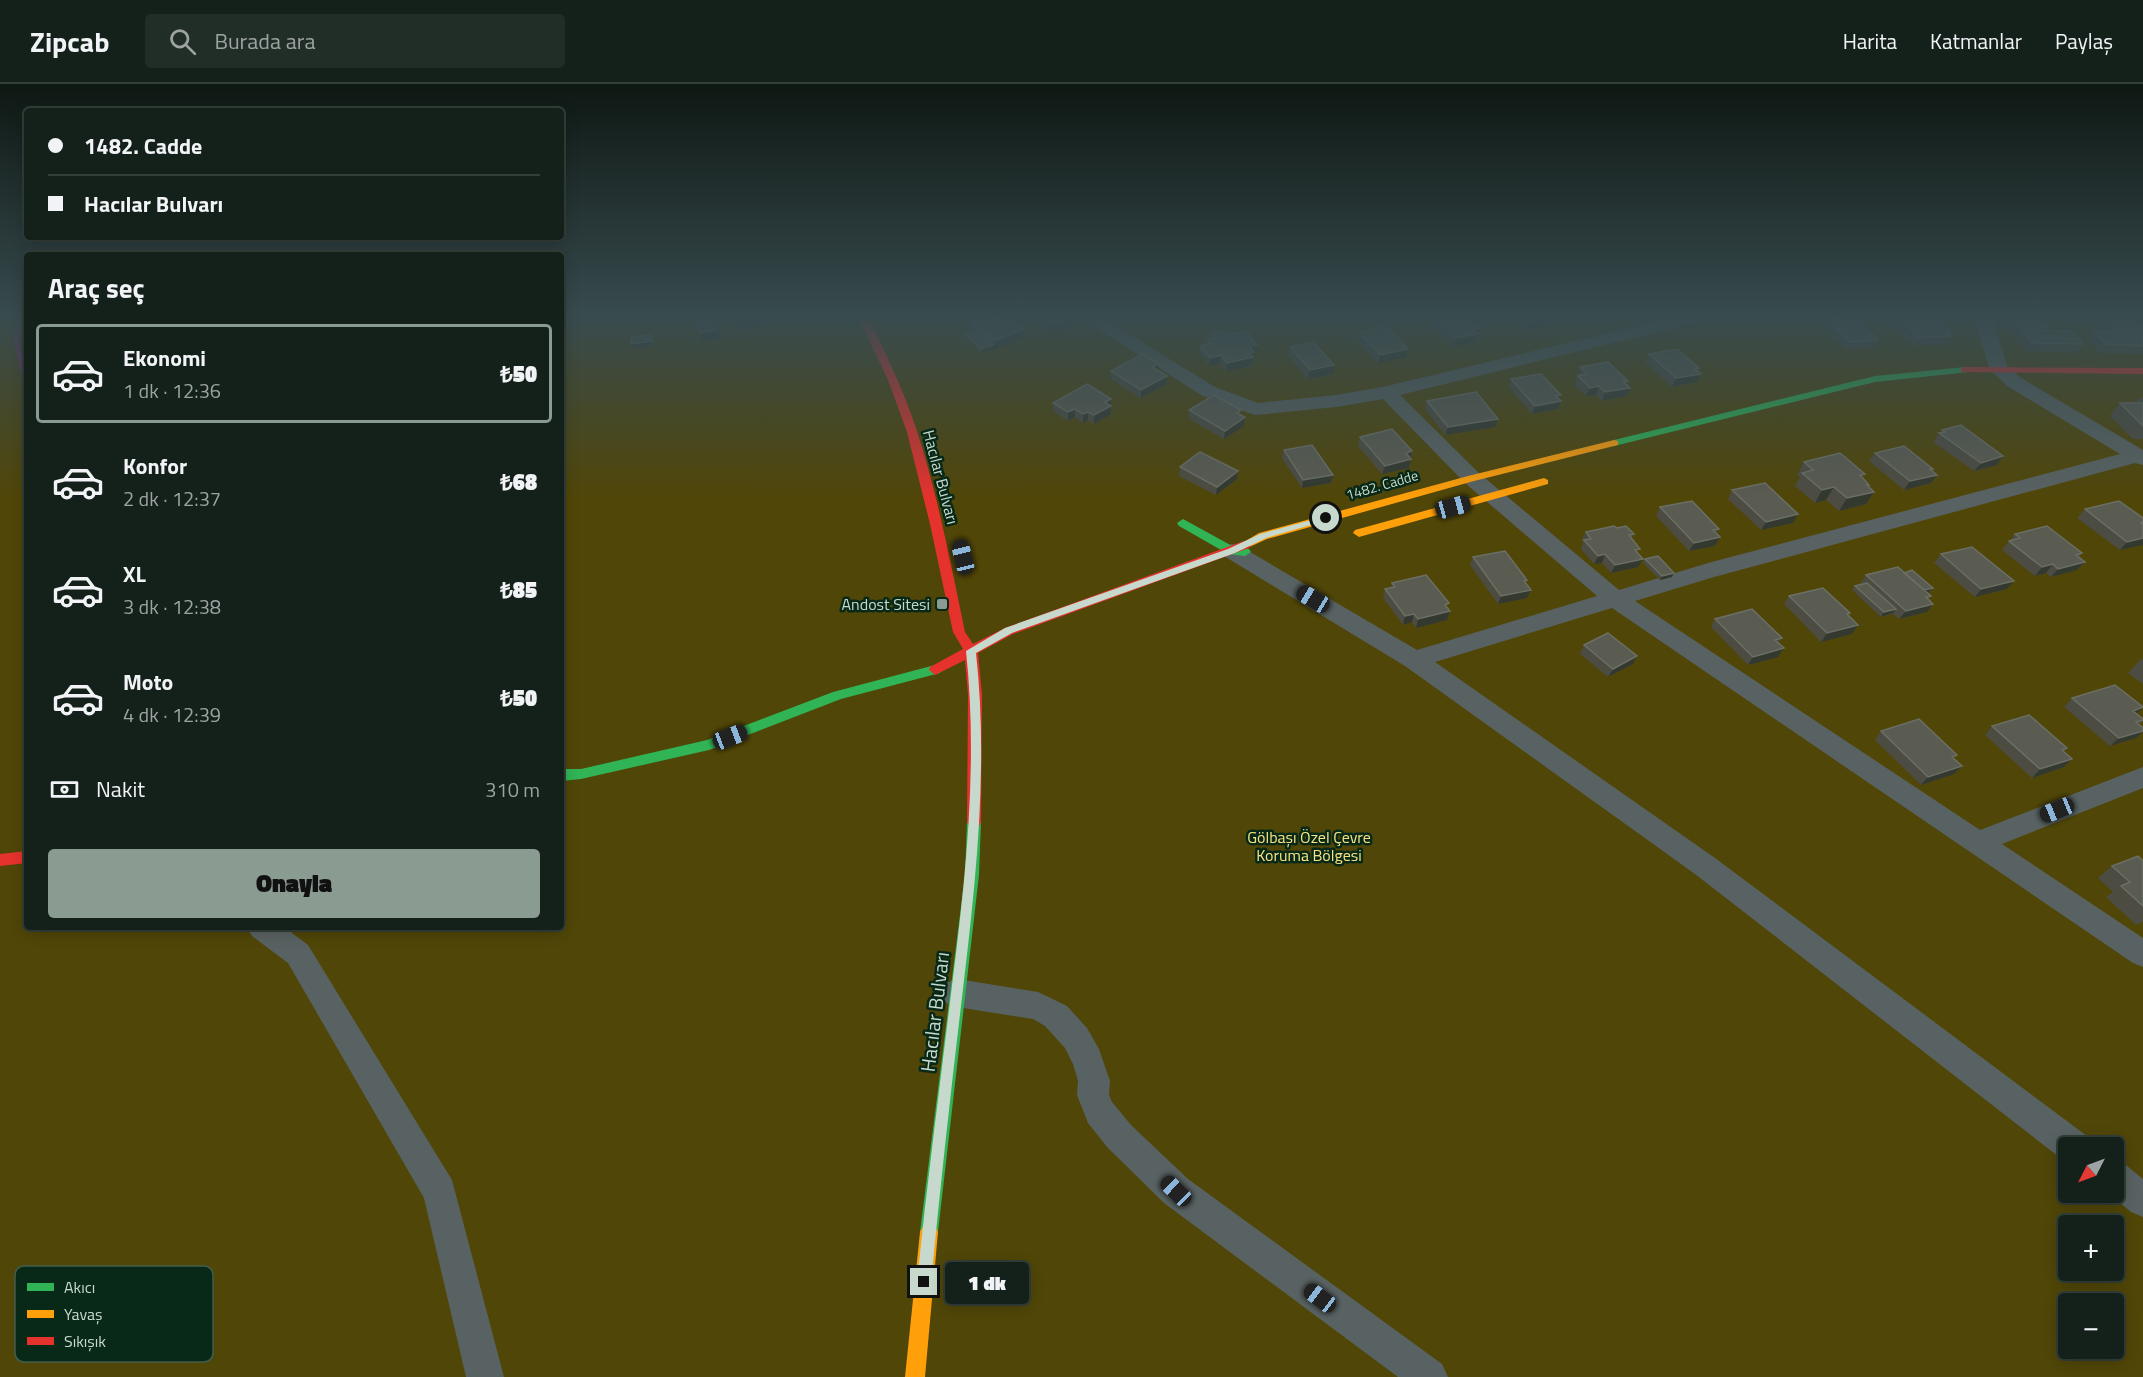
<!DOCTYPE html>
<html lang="tr">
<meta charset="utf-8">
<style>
:root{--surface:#14211a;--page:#212e27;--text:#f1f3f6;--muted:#9da3a2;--line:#333e39;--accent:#8a9c91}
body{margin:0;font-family:"Titillium Web",sans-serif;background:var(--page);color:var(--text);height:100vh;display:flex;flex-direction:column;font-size:22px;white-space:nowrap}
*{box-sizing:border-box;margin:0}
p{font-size:20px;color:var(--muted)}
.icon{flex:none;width:33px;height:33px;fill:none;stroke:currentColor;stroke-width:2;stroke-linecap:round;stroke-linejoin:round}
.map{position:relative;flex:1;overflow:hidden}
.drawer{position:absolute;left:24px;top:168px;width:540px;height:678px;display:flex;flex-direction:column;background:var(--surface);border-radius:6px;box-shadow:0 3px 15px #0003,0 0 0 2px var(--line)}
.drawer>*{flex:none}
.guide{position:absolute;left:24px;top:24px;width:540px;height:132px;border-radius:6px;box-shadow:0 3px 15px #0003,0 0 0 2px var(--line);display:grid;align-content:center;height:132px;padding:0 24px;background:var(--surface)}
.needle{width:39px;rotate:228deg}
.buttons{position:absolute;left:2058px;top:1053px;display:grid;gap:12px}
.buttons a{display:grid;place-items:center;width:66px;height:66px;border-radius:6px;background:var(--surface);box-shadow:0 3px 15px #0003,0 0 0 2px var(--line);font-size:30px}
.end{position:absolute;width:27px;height:27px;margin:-14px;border:8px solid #c7d9cd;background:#111;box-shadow:0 0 0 3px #111}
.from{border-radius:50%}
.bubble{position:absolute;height:42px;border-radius:6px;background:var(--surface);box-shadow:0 3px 15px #0003,0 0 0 2px var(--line);font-size:20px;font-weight:800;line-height:42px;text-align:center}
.car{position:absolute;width:18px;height:36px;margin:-18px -9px;border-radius:8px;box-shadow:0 0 4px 2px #0007;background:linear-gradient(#222 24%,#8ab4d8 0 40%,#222 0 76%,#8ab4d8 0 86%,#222 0)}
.guide b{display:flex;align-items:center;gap:21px;height:57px;font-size:22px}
.guide b+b{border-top:2px solid var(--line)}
.guide i{width:15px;height:15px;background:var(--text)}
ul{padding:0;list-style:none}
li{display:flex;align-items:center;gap:18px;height:99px;margin:0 12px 9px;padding:0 12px;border:3px solid transparent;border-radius:6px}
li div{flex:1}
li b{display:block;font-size:22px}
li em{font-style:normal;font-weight:800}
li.active{border-color:var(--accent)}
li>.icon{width:54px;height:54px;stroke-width:1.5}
h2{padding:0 24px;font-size:27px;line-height:72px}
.pay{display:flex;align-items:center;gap:15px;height:66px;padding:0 24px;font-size:22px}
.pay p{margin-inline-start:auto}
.primary-button{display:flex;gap:12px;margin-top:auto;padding:12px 24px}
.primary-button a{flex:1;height:69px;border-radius:6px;background:var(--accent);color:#111;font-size:24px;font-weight:800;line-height:69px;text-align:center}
header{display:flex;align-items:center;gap:36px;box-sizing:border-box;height:84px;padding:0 30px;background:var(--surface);border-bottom:2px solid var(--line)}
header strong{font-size:28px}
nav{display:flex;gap:33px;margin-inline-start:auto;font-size:21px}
.search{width:420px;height:54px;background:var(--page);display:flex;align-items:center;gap:15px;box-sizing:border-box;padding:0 21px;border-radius:6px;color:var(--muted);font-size:22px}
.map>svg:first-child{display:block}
</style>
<header>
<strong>Zipcab</strong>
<div class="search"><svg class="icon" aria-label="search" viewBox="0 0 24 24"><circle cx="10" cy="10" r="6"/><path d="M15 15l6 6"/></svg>Burada ara</div>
<nav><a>Harita</a><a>Katmanlar</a><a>Paylaş</a></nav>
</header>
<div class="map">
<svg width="2143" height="1293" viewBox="0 0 2143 1293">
<rect width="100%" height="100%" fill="#1a2c22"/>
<path fill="#504608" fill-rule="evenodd" d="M0,233H27V843H561V233H2143V1293H0ZM2068,1064H2114V1108H2068ZM2068,1142H2114V1186H2068ZM2068,1220H2114V1264H2068Z"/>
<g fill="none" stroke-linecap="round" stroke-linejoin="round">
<path stroke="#8b2d79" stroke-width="5" d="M19,233L16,256L27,304"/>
<path fill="#596262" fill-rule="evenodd" d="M1080,233H1101L1215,303L1258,319L1336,311L1387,302L1675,233H1705L1702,237L1400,311L1479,389L1619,506L1708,479L2120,370L2007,302L1989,284L1974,233H1992L2007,282L2021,294L2143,366V381L2135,379L1714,493L1635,517L1980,746L2143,683V704L2002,760L2143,854V883L2133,879L1612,524L1435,578L1715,774L2087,1052L2091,1064H2068V1078L2063,1076L1695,790L1405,582L1224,472L1221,467L1224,462L1232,460L1240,462L1417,566L1597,512L1465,399L1383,315L1336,323L1256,331L1249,329L1201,311Z
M247,843H284L308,861L452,1096L504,1293H466L424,1114L288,879L252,852Z
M957,895L1038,908L1067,922L1087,944L1099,965L1110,997L1109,1011L1112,1018L1131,1041L1188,1095L1442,1280L1448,1293H1398L1164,1119L1107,1063L1088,1039L1077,1011L1078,997L1073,980L1065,964L1045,942L1033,935L957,923L946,919L942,909L946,899Z
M2114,1076L2126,1081L2143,1095V1133L2131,1128L2107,1108H2114Z"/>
<path fill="#30b455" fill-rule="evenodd" d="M1965,283L1969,284V288L1875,298L1614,362L1609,359L1614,356L1875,292Z
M1183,435L1234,463L1249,465L1251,468L1245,472L1228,470L1179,442L1177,439Z
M935,581L941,586L940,589L841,615L709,666L581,695L561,697V685H581L707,656L833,608Z
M974,732L979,734L981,738L979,791L938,1148L935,1154L929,1157L923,1154L920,1148L965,791L967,738L969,734Z"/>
<path fill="#ff9f0a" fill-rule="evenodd" d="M1614,356L1618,357V361L1474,397L1267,455L1245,465L1239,461L1259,449L1468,392Z
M1544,394L1548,396V400L1359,453L1353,449L1355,446Z
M929,1139L935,1142L938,1148L925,1293H905L920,1148L923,1142Z"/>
<path fill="#e5322d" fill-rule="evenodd" d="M858,233H868C886,270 904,307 917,347C938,412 951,481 965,548L973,560L1005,544L1241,458L1245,457L1251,461L1249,464L1013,550L978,569L982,611L981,738L979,742L974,744L969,742L967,738L968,611L965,576L935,591L929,586L930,583L963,565L953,548L930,440L907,348L888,296Z
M1965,283L2143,284V290L1961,288V284Z
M27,767V779L0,782V770Z"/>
</g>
<path fill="#4d4c42" d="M1031,233H1076V241L1048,249Z
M1431,233H1467L1478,249L1476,258L1452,263L1430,239Z
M1512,233H1552L1549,240L1526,245Z
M1889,233H1931L1936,238L1951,248L1950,250L1952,252L1947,260L1913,262L1888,234Z
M2003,233H2037L2047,243L2045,246L2083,260L2077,269L2027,267L2016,254L2018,250H2013L2001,236Z
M2104,233H2131L2143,245L2142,249H2143V270L2100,269L2088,255L2094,247H2106L2099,239Z
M1828,236L1878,256L1874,264L1846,266L1823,244Z
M970,239L1023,255L982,269L965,254V249L974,246L970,243Z
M1359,248L1406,273L1378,279L1357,256Z
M1210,250H1231L1256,269L1254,270L1251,282L1226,287L1220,280L1209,282L1200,270V262L1208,260V255H1210Z
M1290,263L1333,290L1308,295L1288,271Z
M1649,270L1699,284L1698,287L1697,298L1672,303L1645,278Z
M1580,283L1628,297L1626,300L1630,304L1627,312L1602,317L1596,311L1586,312L1574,301Z
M1111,287H1158L1167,292L1166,300L1141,314L1111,295Z
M1511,295L1559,315L1558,325L1532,330L1509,303Z
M2139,314H2143V355H2133L2110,332L2120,319H2135Z
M1111,315V330L1094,340L1088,336L1083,339L1075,333L1068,337L1053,327V319Z
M1427,317L1495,343L1445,351L1425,325Z
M1189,326L1240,331L1244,342L1224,355L1189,335Z
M1942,346L2003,372L1997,381L1974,387L1933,358Z
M1360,353L1412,367L1409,384L1382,390L1358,362Z
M1284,366L1333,391L1331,399L1302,404L1282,374Z
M1875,369L1933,385L1932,387L1937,391L1931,399L1904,406L1869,377Z
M1804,378L1862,394L1869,401L1868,402L1874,408L1866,420L1839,427L1826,416L1815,419L1795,402L1800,393L1797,391Z
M1180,383L1237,395L1216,411L1179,392Z
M1732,406L1793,439L1761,446L1728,415Z
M1660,423L1719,445L1716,449L1720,453L1715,462L1689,467L1656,432Z
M2085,425L2143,434V461L2120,466L2077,434Z
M1617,444L1634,450L1631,455L1638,470V483L1611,489L1602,479L1594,480L1581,465L1583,458L1582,456L1586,448Z
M2015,450L2082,469L2079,473L2085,478L2077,486L2051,493L2046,489L2035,492L2002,466Z
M1941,470L2007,505L1975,513L1934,479Z
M1473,473L1527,496L1526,499L1531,506L1527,514L1498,520L1470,481Z
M1645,475L1672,493L1660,496L1643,479Z
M1904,489L1933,504L1929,508L1927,509L1931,512L1928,515L1927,528L1899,535L1893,530L1881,533L1852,506L1855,502L1860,500L1866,491Z
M1392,499L1447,524L1450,527L1447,536L1416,544L1412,538L1403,541L1383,514L1385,505L1390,504Z
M1789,512L1848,532L1852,550L1821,558L1784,520Z
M1715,535L1782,554L1778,559V573L1748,581L1711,543Z
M1584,561L1633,580L1608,593L1580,570Z
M2143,575V600L2128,589L2140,576Z
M2072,614L2137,630L2143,635V637L2139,641L2143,644V648L2136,654L2110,662L2064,623Z
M1992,642L2067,664L2064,668V683L2032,694L1985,651Z
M1881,647L1954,675L1962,682L1954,690L1921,701L1875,656Z
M2143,777V838L2136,841L2106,813L2113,808L2098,794L2112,782Z"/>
<path fill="#33392f" d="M715,233L718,241L719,254L702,258L700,249Z
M725,233H735V234L726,236Z
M735,233H780L781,238L738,245Z
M1076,233V241L1048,249V241Z
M1546,233H1552L1549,240L1526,245L1529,237Z
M1479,244L1476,258L1452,263L1455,254L1474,245Z
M1023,246V255L982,269L981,265L993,261V257Z
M651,251L653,261L633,265L631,260Z
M1257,261L1256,269L1254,270L1251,282L1226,287L1227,279L1249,262Z
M1408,265L1406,273L1378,279L1380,271Z
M1221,271L1220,280L1209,282L1210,274Z
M1159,280L1158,288L1152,283Z
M1334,281L1333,290L1308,295L1310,286Z
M1699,284L1696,290H1701L1697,298L1672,303L1676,294L1695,285Z
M1167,292L1166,300L1141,314V306Z
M1628,297L1625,305L1630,304L1627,312L1602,317L1605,308L1624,298Z
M1599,302L1596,311L1586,312L1590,304Z
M1561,311L1559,318L1561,317L1558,325L1532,330L1535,322L1556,312Z
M1111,315V330L1094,340V331L1105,318Z
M1075,325V333L1068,337V328Z
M1088,328V336L1083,339V330Z
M1245,333L1244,342L1224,355L1225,347Z
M1498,335L1495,343L1445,351L1448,343Z
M1412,367L1409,384L1382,390L1385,382L1406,369Z
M2003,372L1997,381L1974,387L1981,379Z
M1238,387L1237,395L1216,411L1217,403Z
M1333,391L1331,399L1302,404L1303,396Z
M1937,391L1931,399L1904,406L1910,397Z
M1867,401H1869L1862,410L1874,408L1866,420L1839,427L1847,414Z
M1834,403L1826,416L1815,419L1822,406Z
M1798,430L1793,439L1761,446L1766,438Z
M1720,453L1715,462L1689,467L1694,459Z
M2143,454V461L2120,466L2127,458Z
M1605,470L1602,479L1594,480L1598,472Z
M1643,475L1638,483L1611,489L1615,481Z
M2085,478L2077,486L2051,493L2058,485Z
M2053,480L2046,489L2035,492L2042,483Z
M1674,489L1672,493L1660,496L1662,492Z
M2014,497L2007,505L1975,513L1981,505Z
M1933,504L1929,508L1915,512L1918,508Z
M1531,506L1527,514L1498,520L1501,512Z
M1933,520L1927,528L1899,535L1906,527Z
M1896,525L1893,529L1881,533L1884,528Z
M1450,527L1447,536L1416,544L1418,535Z
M1414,530L1412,538L1403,541L1405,532Z
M1858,541L1852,550L1821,558L1827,549Z
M1784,564L1778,573L1748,581L1753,573Z
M1637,572L1633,580L1608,593L1613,585Z
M2143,624L2134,632L2133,627Z
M2143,647V648L2136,654L2110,662L2119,654Z
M2072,675L2064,683L2032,694L2040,685Z
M1962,682L1954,690L1921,701L1928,693Z"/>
<path fill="#5a5b51" stroke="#6b6f65" stroke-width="1.5" d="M695,233H715L717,246L700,249Z
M988,233H998L999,234L976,241L977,245L970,239Z
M1002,233H1007L1023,246L993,257L976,241Z
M1040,233H1074L1048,241Z
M1434,233H1467L1479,244L1474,245L1479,250L1455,254Z
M1524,233H1547L1529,237Z
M1855,233L1878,256L1850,258L1828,236Z
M1899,233H1931L1936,238H1941L1951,248H1948L1952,252L1918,253Z
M2011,233H2037L2047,243H2037L2040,246L2071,247L2083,260L2033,259L2022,246H2030L2027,242H2019Z
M2106,233H2131L2143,245V246H2134L2137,249H2143V262L2106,260L2094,247L2126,248L2118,246Z
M1386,242L1408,265L1380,271L1359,248Z
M977,245L993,261L981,265L965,249Z
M1227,246L1231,250L1246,247L1257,261L1249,262L1254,268L1249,269L1253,273L1227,279L1221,271L1210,274L1200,262L1211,259L1208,255L1214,254L1210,250Z
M651,251L652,257L631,260V254Z
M1313,258L1334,281L1310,286L1290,263Z
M1677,265L1699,284L1695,285L1701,290L1676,294L1649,270Z
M1142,270L1159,280L1152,283L1167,292L1141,306L1111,287Z
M1608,278L1628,297L1624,298L1630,304L1605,308L1599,302L1590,304L1578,292L1587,290L1580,283Z
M1541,290L1561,311L1556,312L1561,317L1535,322L1511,295Z
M1087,300L1111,315L1105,318L1111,322L1094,331L1088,328L1083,330L1075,325L1068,328L1053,319Z
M1476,308L1498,335L1448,343L1427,317Z
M1214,311L1241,326L1237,329L1245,333L1225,347L1189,326Z
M2120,319H2143V342Z
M1961,341L2003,372L1981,379L1939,349L1945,348L1942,346Z
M1392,345L1412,367L1406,369L1411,375L1385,382L1360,353Z
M1312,361L1333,391L1303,396L1284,366Z
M1904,362L1933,385H1930L1937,391L1910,397L1875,369Z
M1200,368L1238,387L1217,403L1180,383Z
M1840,369L1865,390L1860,391L1869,401H1867L1874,408L1847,414L1834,403L1822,406L1802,389L1813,386L1804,378Z
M1765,399L1798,430L1766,438L1732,406Z
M1692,417L1719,445L1713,446L1720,453L1694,459L1660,423Z
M2119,417L2143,434V438L2141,439L2143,440V454L2127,458L2085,425Z
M1614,442L1617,444L1626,442L1634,450L1629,451L1640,465L1635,466L1643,475L1615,481L1605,470L1598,472L1584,456L1591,455L1586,448Z
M2047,442L2082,469L2076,471L2085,478L2058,485L2053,480L2042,483L2009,457L2020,454L2015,450Z
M1972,463L2014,497L1981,505L1941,470Z
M1505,467L1527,496L1524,497L1531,506L1501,512L1473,473Z
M1658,472L1674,489L1662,492L1645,475Z
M1898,483L1931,512L1926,513L1933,520L1906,527L1866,491Z
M1912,486L1933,504L1924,506L1904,489Z
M1426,491L1449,519L1445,521L1450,527L1418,535L1414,530L1405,532L1385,505L1395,503L1392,499Z
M1867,499L1896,525L1884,528L1855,502Z
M1823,504L1850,529L1847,530L1858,541L1827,549L1789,512Z
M1752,525L1782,554L1775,556L1784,564L1753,573L1715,535Z
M1608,549L1637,572L1613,585L1584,561Z
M2115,601L2143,623L2133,627L2143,635V636L2136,638L2143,644V647L2119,654L2072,614Z
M2029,631L2067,664L2062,666L2072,675L2040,685L1992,642Z
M1919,635L1957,671L1952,673L1962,682L1928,693L1881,647Z
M2138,772L2143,777V822L2121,802L2130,798L2112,782Z"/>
<linearGradient id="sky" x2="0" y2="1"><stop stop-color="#0e1813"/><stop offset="0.56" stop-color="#384b4f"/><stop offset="1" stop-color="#384b4f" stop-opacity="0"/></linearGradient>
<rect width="2143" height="414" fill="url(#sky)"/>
<path fill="#c7d9cd" d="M1326,432H1328V436L1266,454L1235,469L1012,549L976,569C989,687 975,805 961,922C950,1014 940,1106 931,1198L929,1203L924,1205L919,1203L917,1198C926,1107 938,1017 949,926C964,807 979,688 966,567L1005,544L1228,465L1260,450Z"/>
<rect fill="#8a9c91" stroke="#082917" stroke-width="2" x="936" y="514" width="12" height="12" rx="3"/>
<g text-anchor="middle" stroke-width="5" stroke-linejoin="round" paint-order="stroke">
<g font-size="14" fill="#c7d9cd" stroke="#082917">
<text transform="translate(1382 401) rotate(-16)" y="5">1482. Cadde</text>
</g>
<g font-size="16" fill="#c7d9cd" stroke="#082917">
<text transform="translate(941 393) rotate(75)" y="6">Hacılar Bulvarı</text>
</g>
<g font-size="16" fill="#c7d9cd" stroke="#082917" text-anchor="end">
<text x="930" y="526">Andost Sitesi</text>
</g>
<g font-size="16" fill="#f9e283" stroke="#082917">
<text x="1309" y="759">Gölbaşı Özel Çevre<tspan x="1309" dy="18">Koruma Bölgesi</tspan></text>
</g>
<g font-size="20" fill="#c7d9cd" stroke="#082917">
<text transform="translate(935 928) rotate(-83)" y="7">Hacılar Bulvarı</text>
</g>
</g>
<rect x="15" y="1182" width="198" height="96" rx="9" fill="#082917" stroke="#415e4e" stroke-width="1.5"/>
<rect x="27" y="1199" width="27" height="8" fill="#30b455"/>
<rect x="27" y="1226" width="27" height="8" fill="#ff9f0a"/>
<rect x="27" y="1253" width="27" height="8" fill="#e5322d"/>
<g font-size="16" fill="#c7d9cd">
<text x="64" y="1209">Akıcı</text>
<text x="64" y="1236">Yavaş</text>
<text x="64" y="1263">Sıkışık</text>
</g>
</svg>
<div class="buttons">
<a><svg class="needle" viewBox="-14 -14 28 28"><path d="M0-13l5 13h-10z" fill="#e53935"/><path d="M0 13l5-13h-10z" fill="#9da3a2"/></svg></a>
<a>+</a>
<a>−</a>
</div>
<i class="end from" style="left:1326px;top:434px"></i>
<i class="end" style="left:924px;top:1198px"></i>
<div class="bubble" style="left:945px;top:1178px;width:84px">1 dk</div>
<i class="car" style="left:1453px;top:423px;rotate:75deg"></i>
<i class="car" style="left:963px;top:473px;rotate:346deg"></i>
<i class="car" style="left:1313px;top:515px;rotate:301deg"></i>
<i class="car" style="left:730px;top:653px;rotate:69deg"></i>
<i class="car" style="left:2057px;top:726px;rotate:248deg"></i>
<i class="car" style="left:1176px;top:1107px;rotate:314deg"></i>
<i class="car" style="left:1320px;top:1214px;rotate:307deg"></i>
<div class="guide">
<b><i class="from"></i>1482. Cadde</b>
<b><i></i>Hacılar Bulvarı</b>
</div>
<section class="drawer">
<h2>Araç seç</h2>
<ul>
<li class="active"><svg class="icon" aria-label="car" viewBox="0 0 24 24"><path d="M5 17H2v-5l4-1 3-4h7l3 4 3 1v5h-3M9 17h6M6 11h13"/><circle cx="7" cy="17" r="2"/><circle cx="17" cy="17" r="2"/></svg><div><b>Ekonomi</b><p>1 dk · 12:36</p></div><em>₺50</em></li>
<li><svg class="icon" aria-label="car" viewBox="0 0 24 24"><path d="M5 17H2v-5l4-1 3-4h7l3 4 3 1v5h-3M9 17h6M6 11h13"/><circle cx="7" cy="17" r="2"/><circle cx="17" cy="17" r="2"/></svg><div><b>Konfor</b><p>2 dk · 12:37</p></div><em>₺68</em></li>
<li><svg class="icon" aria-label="car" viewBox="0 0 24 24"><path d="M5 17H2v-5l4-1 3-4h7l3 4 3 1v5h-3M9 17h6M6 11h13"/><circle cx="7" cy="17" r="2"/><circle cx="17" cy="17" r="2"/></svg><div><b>XL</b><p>3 dk · 12:38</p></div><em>₺85</em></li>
<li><svg class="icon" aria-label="car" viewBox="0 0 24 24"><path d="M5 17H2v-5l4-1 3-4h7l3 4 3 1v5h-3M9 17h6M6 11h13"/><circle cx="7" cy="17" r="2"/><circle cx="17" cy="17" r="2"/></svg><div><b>Moto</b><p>4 dk · 12:39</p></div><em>₺50</em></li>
</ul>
<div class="pay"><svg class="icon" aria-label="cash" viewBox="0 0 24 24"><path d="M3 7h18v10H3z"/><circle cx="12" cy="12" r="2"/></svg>Nakit<p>310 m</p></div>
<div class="primary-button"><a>Onayla</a></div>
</section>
</div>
